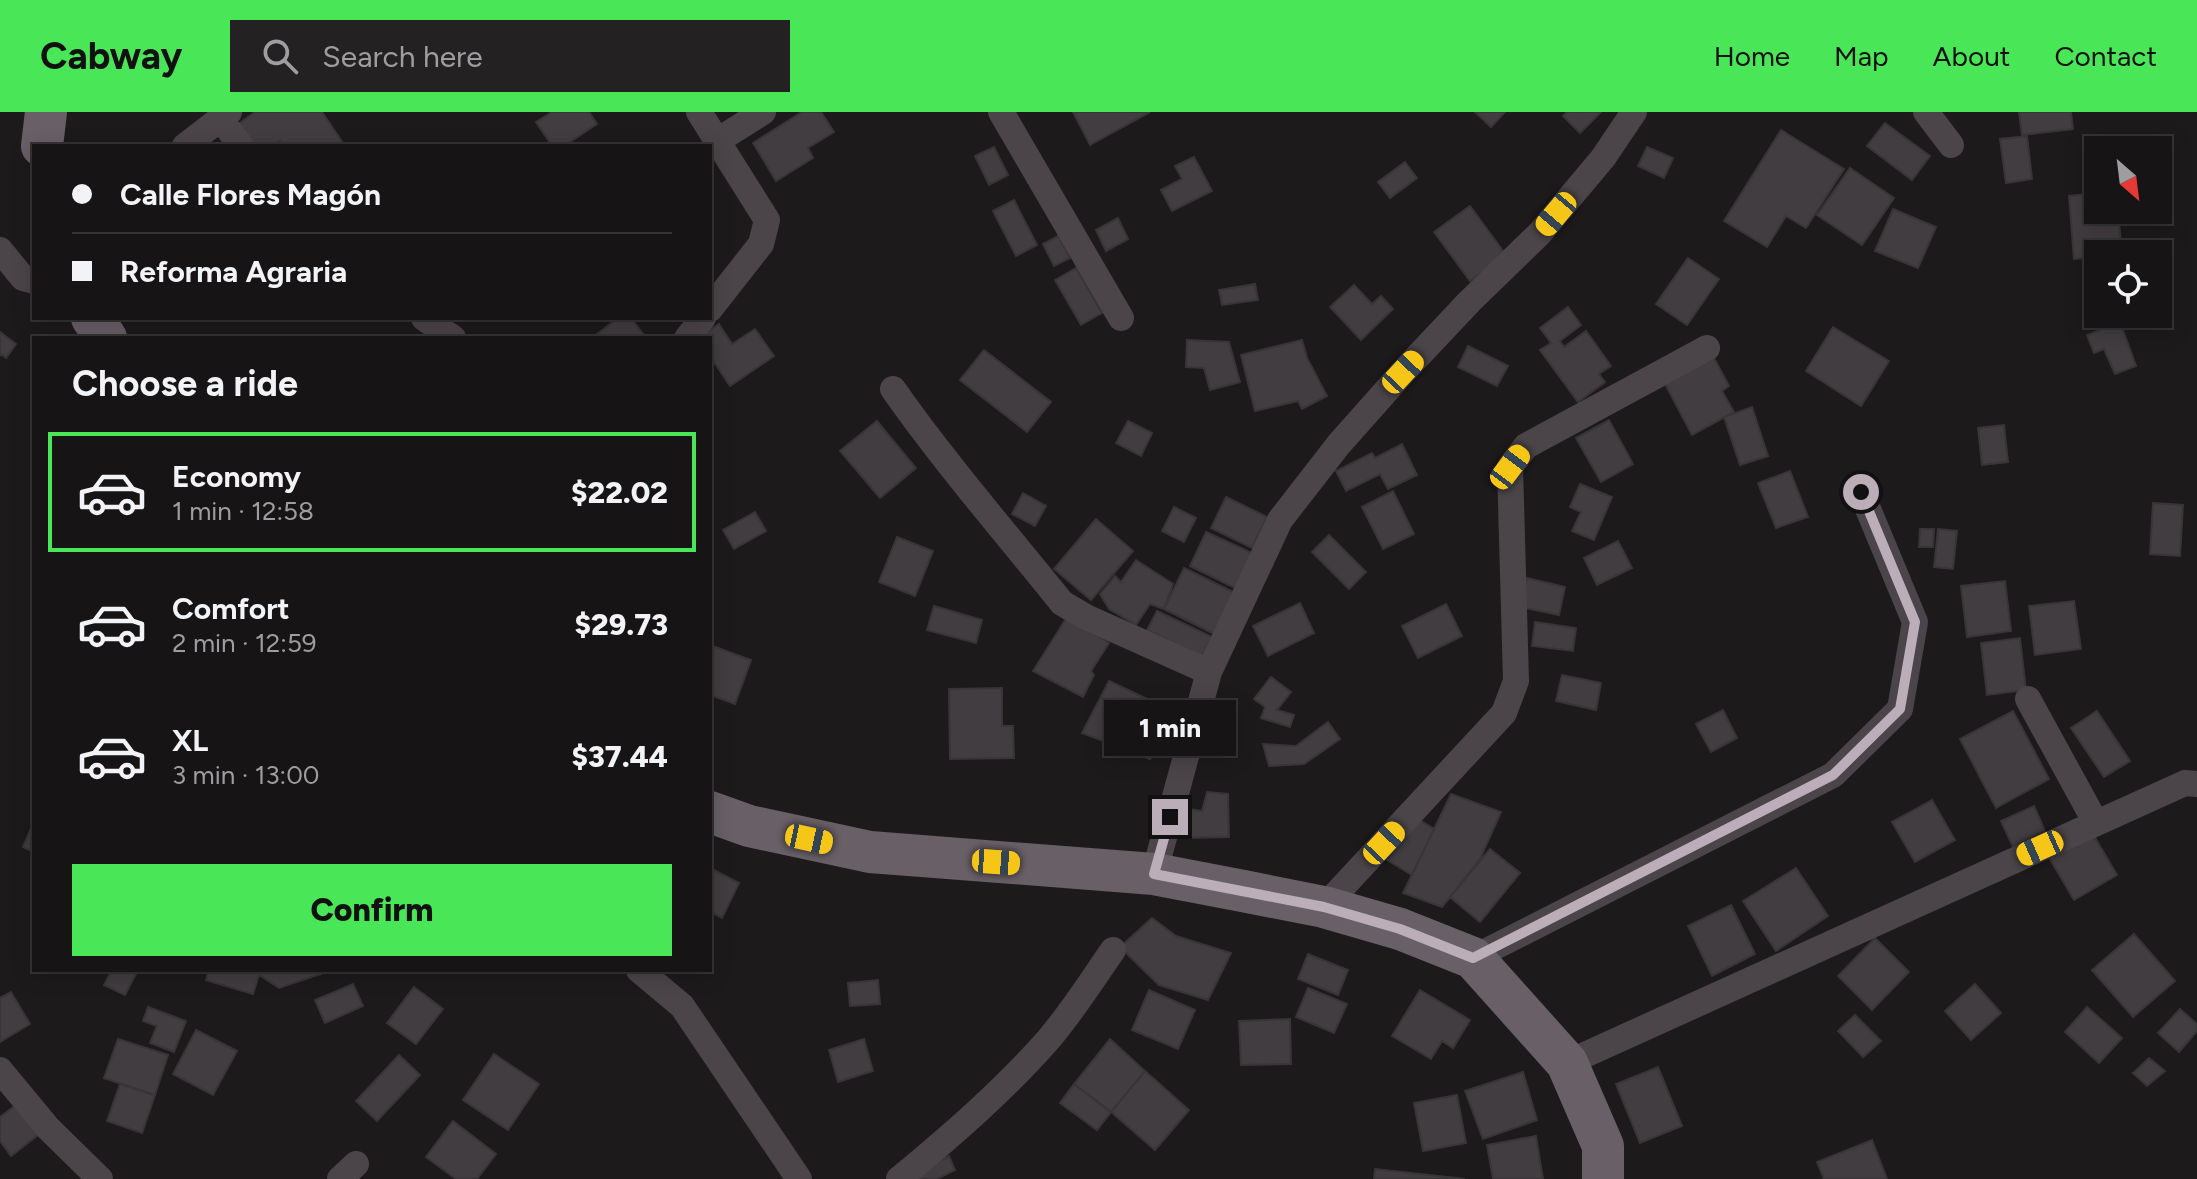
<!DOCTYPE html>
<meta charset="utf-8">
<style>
:root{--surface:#161415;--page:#232122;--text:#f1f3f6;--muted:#9e9ea0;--line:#353334;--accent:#49e657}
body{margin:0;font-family:Figtree,sans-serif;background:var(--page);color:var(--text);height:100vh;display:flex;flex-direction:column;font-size:30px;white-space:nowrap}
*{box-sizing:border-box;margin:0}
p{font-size:26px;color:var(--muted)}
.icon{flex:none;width:44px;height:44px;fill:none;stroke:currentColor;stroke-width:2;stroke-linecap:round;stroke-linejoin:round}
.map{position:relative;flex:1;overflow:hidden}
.panel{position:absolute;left:32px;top:224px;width:680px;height:636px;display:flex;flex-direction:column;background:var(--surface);border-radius:0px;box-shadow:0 4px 20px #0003,0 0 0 2px var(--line)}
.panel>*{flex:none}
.top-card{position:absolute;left:32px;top:32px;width:680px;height:176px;border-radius:0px;box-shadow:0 4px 20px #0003,0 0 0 2px var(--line);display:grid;align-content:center;height:176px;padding:0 40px;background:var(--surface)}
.needle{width:52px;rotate:152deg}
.controls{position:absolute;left:2084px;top:24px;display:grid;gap:16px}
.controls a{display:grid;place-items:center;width:88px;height:88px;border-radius:0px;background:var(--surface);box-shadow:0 4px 20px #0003,0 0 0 2px var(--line);font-size:40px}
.end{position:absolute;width:36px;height:36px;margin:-18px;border:10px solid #bbaeb9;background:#111;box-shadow:0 0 0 4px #111}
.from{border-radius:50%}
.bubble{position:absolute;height:56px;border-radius:0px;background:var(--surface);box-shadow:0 4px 20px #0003,0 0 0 2px var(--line);font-size:26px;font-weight:800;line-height:56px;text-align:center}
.car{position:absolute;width:24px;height:48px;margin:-24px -12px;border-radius:10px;box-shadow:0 0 6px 2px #0007;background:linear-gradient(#f5c518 24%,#345 0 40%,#f5c518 0 76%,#345 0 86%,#f5c518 0)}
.top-card b{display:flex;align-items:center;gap:28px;height:76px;font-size:30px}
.top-card b+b{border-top:2px solid var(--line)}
.top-card i{width:20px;height:20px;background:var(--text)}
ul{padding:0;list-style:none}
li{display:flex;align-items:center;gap:24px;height:120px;margin:0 16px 12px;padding:0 24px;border:4px solid transparent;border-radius:0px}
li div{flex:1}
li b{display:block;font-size:30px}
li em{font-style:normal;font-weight:800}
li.current{border-color:var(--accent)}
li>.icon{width:72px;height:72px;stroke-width:1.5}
h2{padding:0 40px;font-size:36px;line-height:96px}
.button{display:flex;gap:16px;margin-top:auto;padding:16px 40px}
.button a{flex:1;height:92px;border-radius:0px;background:var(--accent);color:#111;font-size:32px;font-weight:800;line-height:92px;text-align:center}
header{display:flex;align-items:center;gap:48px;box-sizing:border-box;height:112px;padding:0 40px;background:var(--accent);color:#111}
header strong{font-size:38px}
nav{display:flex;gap:44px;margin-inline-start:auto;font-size:28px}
.search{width:560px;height:72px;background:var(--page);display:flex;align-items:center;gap:20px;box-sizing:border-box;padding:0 28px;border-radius:0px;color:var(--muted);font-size:30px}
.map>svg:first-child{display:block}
</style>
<header>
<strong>Cabway</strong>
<div class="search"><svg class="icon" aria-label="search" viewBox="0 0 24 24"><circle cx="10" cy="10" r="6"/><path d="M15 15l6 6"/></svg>Search here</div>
<nav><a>Home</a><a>Map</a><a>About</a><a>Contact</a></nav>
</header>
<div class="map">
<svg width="2197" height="1067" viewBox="0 0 2197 1067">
<rect width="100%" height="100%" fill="#1d1a1c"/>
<path fill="#413d40" stroke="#383537" stroke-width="2" d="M255,0H322L345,34H283L280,29L273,34H251L237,13Z
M552,0H589L597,12L564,34H552L536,10Z
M802,0H821L834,20L808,36L813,46L776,69L753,31Z
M1073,0H1150L1090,33Z
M1475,0H1505L1491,15Z
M1567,0H1601L1580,21L1563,4Z
M2019,0H2071L2073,17L2022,23Z
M1885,11L1930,44L1912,68L1867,34Z
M1781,18L1844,57L1806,116L1786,104L1767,135L1724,109Z
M2027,24L2032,67L2006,71L2000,27Z
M994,35L1008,63L989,73L975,44Z
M1647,35L1673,46L1664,66L1638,54Z
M1194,45L1212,79L1172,99L1161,78L1182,67L1175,54Z
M1405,50L1417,66L1390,86L1378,70Z
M1850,56L1894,86L1862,133L1817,103Z
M2098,81V98H2118L2122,142H2098V145L2074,147L2069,84Z
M1014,88L1037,133L1016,144L993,99Z
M1470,94L1506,143L1470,169L1434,120Z
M1893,97L1936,115L1918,156L1875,139Z
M1118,106L1128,127L1106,139L1096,118Z
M1058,124L1070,146L1054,154L1043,132Z
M1688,146L1719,167L1687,213L1656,192Z
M1076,156L1102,201L1081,213L1055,168Z
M1255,172L1258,188L1222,193L1219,178Z
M1354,173L1372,192L1381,184L1393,197L1361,228L1330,195Z
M1568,195L1581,213L1560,229L1564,235L1586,219L1611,254L1599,262L1605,270L1578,290L1540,238L1551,231L1540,216Z
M618,206H631L646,226H592Z
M2120,210L2136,254L2115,262L2104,237L2094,241L2087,223Z
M719,212L732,232L755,217L774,244L730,274L710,244V226H699Z
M1833,215L1889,249L1861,294L1806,259Z
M0,220L16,232L6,246L1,242L0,244Z
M1187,228L1229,230L1240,270L1210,278L1204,256L1186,255Z
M1302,228L1307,246L1327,284L1302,297L1298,289L1255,299L1241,243Z
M1468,234L1508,254L1497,274L1458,255Z
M984,238L1051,290L1027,320L960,268Z
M1714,246L1729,274L1722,279L1734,300L1692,323L1665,272Z
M1752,295L1768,344L1740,353L1724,305Z
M1609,308L1633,352L1601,370L1576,326Z
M877,309L916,356L880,386L840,339Z
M1128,309L1152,321L1141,344L1116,331Z
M2004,313L2008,350L1982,353L1978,316Z
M1402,332L1417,363L1388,377L1380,362L1346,379L1336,359L1372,341L1375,346Z
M1790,359L1808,405L1776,416L1758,371Z
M1580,372L1612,385L1594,428L1572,419L1581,400L1570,395Z
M1393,379L1414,422L1383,437L1362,395Z
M1023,381L1046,394L1035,414L1012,402Z
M1226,385L1267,405L1252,436L1211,416Z
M2153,391L2183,393L2180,444L2150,442Z
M1174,395L1196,406L1184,430L1162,419Z
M755,400L766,419L734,437L723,418Z
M1096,407L1133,439L1091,488L1054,457Z
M1920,417H1934L1933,435H1919Z
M1938,417L1957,419L1953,457L1934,455Z
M1206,420L1252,441L1235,476L1190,454Z
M1329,423L1366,460L1349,477L1312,440Z
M897,425L933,439L915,484L879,470Z
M1618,429L1632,456L1597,473L1584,446Z
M1136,448L1173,472L1164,497L1150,492L1136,513L1109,497L1100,482L1115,464L1121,470Z
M1184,456L1235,481L1214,522L1164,497Z
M1527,466L1565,475L1559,503L1520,495Z
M2005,469L2011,519L1967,525L1961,474Z
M2074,489L2081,537L2035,543L2029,494Z
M1300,491L1314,521L1268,544L1253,514Z
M1446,492L1462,524L1418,546L1402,514Z
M934,494L982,508L976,531L927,518Z
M1157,499L1212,525L1202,545L1147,518Z
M1067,505L1109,531L1091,559L1094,563L1083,585L1033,559Z
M1535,510L1576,516L1573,539L1532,534Z
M2020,526L2026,578L1987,583L1981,531Z
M710,533L751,548L735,592L710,583Z
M1562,563L1601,571L1596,598L1556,589Z
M1271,565L1291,580L1277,598L1294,603L1290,615L1261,606L1265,595L1254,587Z
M1109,569L1181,603L1165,635L1161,633L1150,647L1082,621Z
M1002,576V614H1013L1014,646L950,647L949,577Z
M1723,598L1737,626L1711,640L1696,612Z
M2013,599L2049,667L1996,696L1960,627Z
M2097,599L2130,649L2104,665L2071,616Z
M1328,610L1340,627L1304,652L1269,654L1263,632L1296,634Z
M1207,680L1228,682L1229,725L1179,726L1189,697L1202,699Z
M1451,682L1501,700L1480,747L1442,795L1403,781Z
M1932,688L1955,728L1915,750L1892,710Z
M2034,694L2045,719L2013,735L2001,709Z
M1413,704L1434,717L1412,763L1387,748Z
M32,714H34V740L23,735Z
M2090,717L2117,763L2074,788L2047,742Z
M1490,737L1520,761L1480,810L1450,785Z
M710,756L739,771L722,806L710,800Z
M1796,756L1828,804L1776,839L1743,789Z
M1731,793L1755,842L1712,864L1688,814Z
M1152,806L1176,824L1231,841L1208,888L1159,873L1120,835Z
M2134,822L2175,869L2133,905L2092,858Z
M1875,826L1909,860L1872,898L1838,864Z
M1308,842L1348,858L1338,883L1298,867Z
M112,858H138L125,883L104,873Z
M209,858H323L321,862L279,876L259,863L253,882L206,868Z
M878,868L880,892L850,894L848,871Z
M353,872L363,894L325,911L315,888Z
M1975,872L2001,901L1971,928L1945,899Z
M414,875L443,897L416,932L387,911Z
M1308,876L1347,892L1334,921L1296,905Z
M1149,878L1195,898L1178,937L1132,918Z
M1420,878L1470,908L1453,936L1442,929L1431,947L1392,924Z
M11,880L30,912L0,930V886Z
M148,895L186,909L174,940L150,931L157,914L143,909Z
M2087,895L2122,926L2099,951L2065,920Z
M2180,897L2197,912V919L2179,940L2158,921Z
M1855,903L1881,929L1863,945L1838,919Z
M1290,907L1291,952L1241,953L1239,909Z
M196,918L237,939L213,983L173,962Z
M118,927L168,943L155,983L104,966Z
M864,927L873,959L838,970L829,938Z
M1110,927L1145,959L1111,1000L1074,972Z
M494,942L539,972L508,1018L463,988Z
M399,943L420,963L377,1009L356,989Z
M2149,946L2165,959L2147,974L2133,961Z
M1658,955L1682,1014L1640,1031L1616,972Z
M1145,959L1189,998L1155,1038L1111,1000Z
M1523,960L1537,1008L1483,1027L1465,979Z
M120,972L155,983L142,1021L107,1009Z
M1074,972L1111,1000L1097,1018L1060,991Z
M1457,983L1466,1031L1423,1039L1414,991Z
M16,993L38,1023L11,1044L0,1029V1005Z
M453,1009L496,1042L477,1067H456L426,1045Z
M1536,1024L1543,1067H1493L1487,1033Z
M1872,1028L1887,1067H1824L1817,1050Z
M949,1044L955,1058L937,1067H915L913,1062Z
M1375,1057L1465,1067H1374Z"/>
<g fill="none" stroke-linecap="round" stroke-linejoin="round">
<path stroke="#4b454a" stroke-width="26" d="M699,0L767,108L761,132L710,197
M1001,0L1121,206
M1926,0L1951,33
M220,6L241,34
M717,29L763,0
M185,34L229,0
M0,138L23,166L34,169
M424,206L453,226
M687,226L703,206
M893,277C945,351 1005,420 1062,491L1086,505L1209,560
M2028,587L2096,711
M1154,762L1209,560L1280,408L1339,332L1403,260L1469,190L1540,121L1603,46L1634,0
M1324,795L1504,601L1516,569L1510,355L1526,334L1707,236
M1473,846L1833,663L1900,597L1915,510L1861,380
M639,858L682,894L799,1067
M1567,951L2185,671L2197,672
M0,958L48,1016L100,1067
M340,1067L356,1052
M899,1067C951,1024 1003,979 1048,928C1072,900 1092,868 1113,838"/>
<path stroke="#696067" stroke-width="42" d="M42,34L46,0
M92,206L106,226
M710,700L749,714L870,740L1154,762L1243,779L1324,795L1400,817L1473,846L1567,951L1603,1034V1067"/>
</g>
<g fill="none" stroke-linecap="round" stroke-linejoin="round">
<path stroke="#bbaeb9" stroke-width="10" d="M1170,705L1154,762L1324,795L1400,817L1473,846L1833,663L1900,597L1915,510L1861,380"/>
</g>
</svg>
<div class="controls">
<a><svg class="needle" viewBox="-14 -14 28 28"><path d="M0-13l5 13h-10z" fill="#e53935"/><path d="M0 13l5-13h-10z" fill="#9e9ea0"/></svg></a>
<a><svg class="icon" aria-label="locate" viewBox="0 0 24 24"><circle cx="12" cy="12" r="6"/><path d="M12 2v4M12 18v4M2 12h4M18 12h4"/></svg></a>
</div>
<i class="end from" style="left:1861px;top:380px"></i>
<i class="end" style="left:1170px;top:705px"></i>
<div class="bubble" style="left:1104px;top:588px;width:132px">1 min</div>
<i class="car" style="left:1556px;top:102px;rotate:220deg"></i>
<i class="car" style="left:1403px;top:260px;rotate:43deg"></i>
<i class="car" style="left:1510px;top:355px;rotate:37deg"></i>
<i class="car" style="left:809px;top:727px;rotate:102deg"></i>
<i class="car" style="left:1384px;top:731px;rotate:43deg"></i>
<i class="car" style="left:2040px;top:736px;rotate:246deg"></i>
<i class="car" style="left:996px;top:750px;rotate:94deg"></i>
<div class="top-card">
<b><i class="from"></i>Calle Flores Magón</b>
<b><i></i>Reforma Agraria</b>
</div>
<section class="panel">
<h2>Choose a ride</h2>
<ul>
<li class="current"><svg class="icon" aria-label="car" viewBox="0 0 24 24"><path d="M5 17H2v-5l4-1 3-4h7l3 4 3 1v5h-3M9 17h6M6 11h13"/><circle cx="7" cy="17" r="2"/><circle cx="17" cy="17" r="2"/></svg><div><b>Economy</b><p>1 min · 12:58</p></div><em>$22.02</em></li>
<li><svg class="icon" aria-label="car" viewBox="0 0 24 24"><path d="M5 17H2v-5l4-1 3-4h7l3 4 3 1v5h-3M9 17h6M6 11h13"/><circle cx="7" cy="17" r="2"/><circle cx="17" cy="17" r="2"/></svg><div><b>Comfort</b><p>2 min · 12:59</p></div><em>$29.73</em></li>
<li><svg class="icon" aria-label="car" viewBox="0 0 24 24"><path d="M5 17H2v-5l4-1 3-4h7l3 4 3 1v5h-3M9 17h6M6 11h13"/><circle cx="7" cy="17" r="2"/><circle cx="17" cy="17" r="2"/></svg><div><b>XL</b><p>3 min · 13:00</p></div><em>$37.44</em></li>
</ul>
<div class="button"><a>Confirm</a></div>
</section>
</div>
